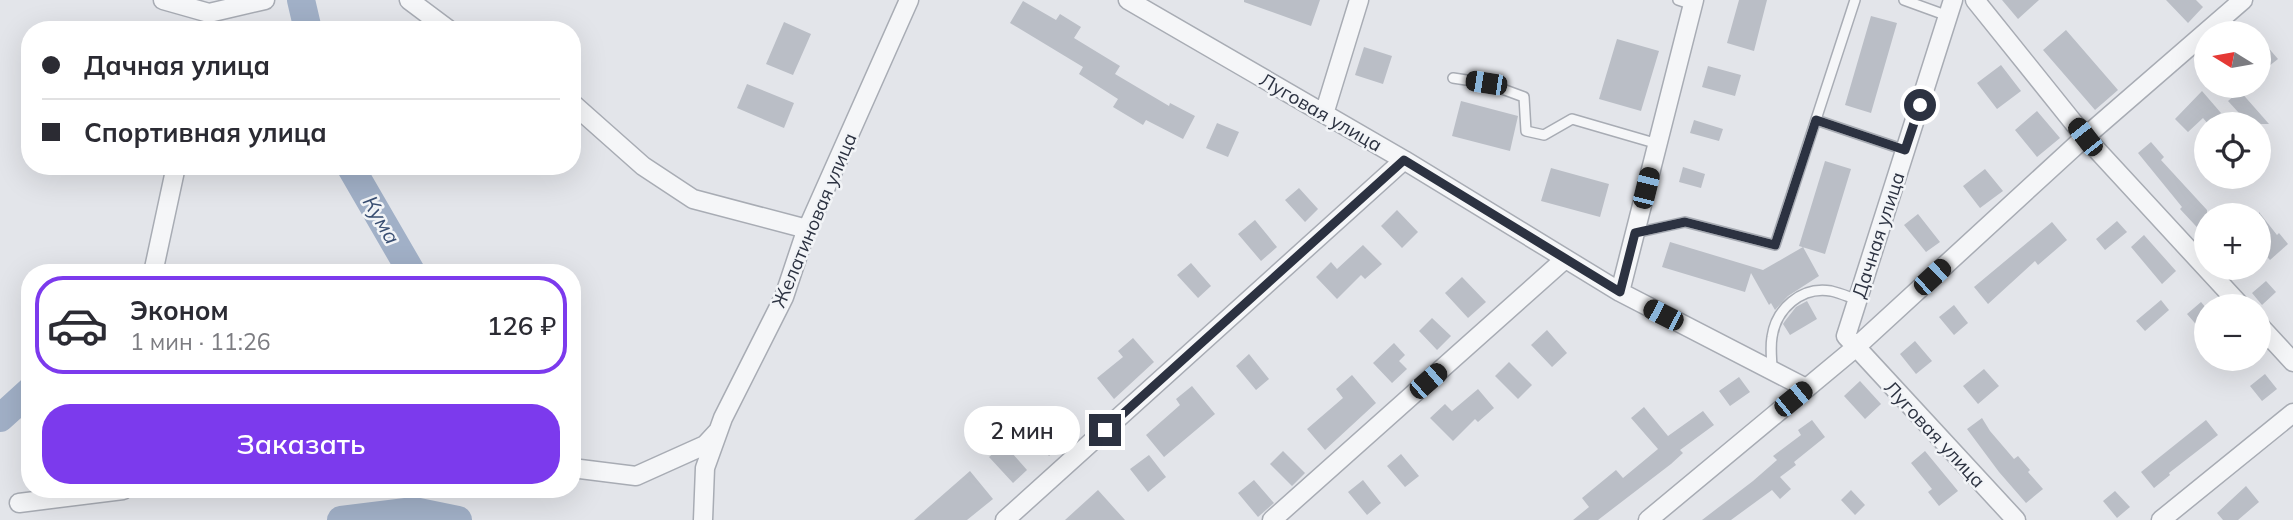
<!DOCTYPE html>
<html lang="ru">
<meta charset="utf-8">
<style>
:root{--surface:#fff;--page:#f7f7f7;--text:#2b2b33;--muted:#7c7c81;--line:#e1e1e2;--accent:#7c3aed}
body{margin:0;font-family:Mulish,sans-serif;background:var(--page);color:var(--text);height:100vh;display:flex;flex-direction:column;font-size:26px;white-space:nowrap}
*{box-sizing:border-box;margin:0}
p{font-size:23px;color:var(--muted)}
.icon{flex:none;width:38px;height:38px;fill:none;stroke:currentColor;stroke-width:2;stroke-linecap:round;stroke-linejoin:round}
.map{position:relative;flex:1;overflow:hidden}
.details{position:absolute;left:21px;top:264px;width:560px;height:234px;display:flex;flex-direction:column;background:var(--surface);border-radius:28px;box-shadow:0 7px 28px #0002}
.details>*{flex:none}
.top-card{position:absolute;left:21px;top:21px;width:560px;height:154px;border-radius:28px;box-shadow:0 7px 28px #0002;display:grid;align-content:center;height:154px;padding:0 21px;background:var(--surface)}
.needle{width:46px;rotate:281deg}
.buttons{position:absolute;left:2194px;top:21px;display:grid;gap:14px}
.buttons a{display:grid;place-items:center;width:77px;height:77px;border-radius:50%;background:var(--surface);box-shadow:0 7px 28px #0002;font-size:35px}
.end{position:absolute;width:32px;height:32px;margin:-16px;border:9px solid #2c3241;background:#fff;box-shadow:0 0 0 4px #fff}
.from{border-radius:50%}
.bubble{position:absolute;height:49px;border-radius:24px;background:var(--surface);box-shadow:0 7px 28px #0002;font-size:23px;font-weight:600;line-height:49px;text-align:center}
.car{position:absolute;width:21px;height:42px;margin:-21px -10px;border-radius:9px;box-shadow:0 0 5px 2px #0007;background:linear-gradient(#222 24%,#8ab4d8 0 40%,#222 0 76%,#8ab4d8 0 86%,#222 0)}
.top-card b{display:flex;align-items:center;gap:24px;height:66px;font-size:26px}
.top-card b+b{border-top:2px solid var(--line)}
.top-card i{width:18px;height:18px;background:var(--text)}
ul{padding:12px 0 0;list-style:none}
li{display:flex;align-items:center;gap:21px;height:98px;margin:0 14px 10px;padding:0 7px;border:4px solid transparent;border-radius:28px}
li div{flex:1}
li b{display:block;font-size:26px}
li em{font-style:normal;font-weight:600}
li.active{border-color:var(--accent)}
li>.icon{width:63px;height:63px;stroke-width:1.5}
.action{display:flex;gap:14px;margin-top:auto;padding:14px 21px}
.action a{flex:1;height:80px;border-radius:28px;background:var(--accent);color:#fff;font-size:28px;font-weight:600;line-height:80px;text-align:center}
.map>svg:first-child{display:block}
</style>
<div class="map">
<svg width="2293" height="520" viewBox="0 0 2293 520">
<rect width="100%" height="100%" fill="#e3e5ea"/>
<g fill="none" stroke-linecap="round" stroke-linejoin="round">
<path stroke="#a1b0c7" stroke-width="28" d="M301,0L308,30
M350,166L412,273
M0,418L30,391
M341,520L414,511L458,520"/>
</g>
<path fill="#babec6" d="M1244,0H1320L1311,26L1244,2Z
M1739,0H1767L1754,51L1727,43Z
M2002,0H2039L2018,19Z
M2166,0H2196L2203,7L2188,23Z
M1023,1L1056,20L1060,14L1081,27L1074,38L1120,66L1115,74L1169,106L1170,103L1195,116L1183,139L1146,120L1143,125L1113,107L1118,99L1079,74L1083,67L1010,23Z
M1871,16L1897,23L1871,113L1845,105Z
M784,22L811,34L793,75L766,64Z
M2066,30L2118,90L2095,110L2043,50Z
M2259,37L2278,59L2264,70L2259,64Z
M1617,39L1659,51L1641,111L1599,99Z
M1364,47L1392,56L1383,84L1355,75Z
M2001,65L2021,91L1997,109L1977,83Z
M1708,66L1741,75L1735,96L1702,87Z
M747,84L794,103L784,128L737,108Z
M2202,91L2221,113L2208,124L2203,118L2188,132L2175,119Z
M2240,91L2269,124H2249L2228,101Z
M1461,101L1518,116L1510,151L1452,136Z
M2037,111L2060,138L2037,157L2015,130Z
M1694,120L1723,129L1719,141L1690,133Z
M1217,123L1239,132L1228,157L1206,148Z
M2151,142L2164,157L2161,160L2207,210V238L2180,209L2182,207L2138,153Z
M1825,161L1851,169L1825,254L1799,246Z
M1683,167L1705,174L1701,188L1679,182Z
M1551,168L1609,184L1600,217L1541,201Z
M1985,169L2003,191L1980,208L1963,186Z
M1299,188L1318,209L1305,222L1285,200Z
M1397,210L1418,232L1402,248L1381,226Z
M2259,212L2277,235L2279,233L2288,244L2270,260L2259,248Z
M1918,214L1940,242L1926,252L1904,225Z
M1255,220L1277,247L1261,261L1238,234Z
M2117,221L2127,232L2105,250L2096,239Z
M2052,222L2067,240L2038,265L2035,261L1988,304L1974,287Z
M2144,235L2176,271L2162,284L2131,247Z
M1670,242L1763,270L1803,247L1819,276L1788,296L1775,310L1771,303L1769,305L1751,273L1745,292L1662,267Z
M1363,245L1382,264L1365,279L1361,275L1337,299L1316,277L1331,262L1337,269Z
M1191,263L1211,286L1198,298L1177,275Z
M1462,277L1486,302L1468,318L1445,293Z
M2266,281L2276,292L2262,305L2252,293Z
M2161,300L2169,310L2145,331L2136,321Z
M1807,301L1817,319L1790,335L1783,324L1785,321L1796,307Z
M2201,302L2207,309V337L2187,314Z
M1954,305L1968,323L1954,335L1939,317Z
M1432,318L1451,336L1437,350L1419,331Z
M1547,330L1567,353L1552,367L1531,345Z
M1133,338L1154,362L1114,399L1097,378L1123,357L1118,351Z
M1915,341L1932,361L1916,374L1900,354Z
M1394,343L1405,355L1399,361L1407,369L1392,383L1373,363Z
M1249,354L1269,379L1256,390L1236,366Z
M1509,362L1532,385L1518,399L1495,376Z
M1984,369L1999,386L1978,404L1963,386Z
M2265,374L2277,389L2262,401L2250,386Z
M1352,375L1376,403L1325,450L1307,429L1343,398L1336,389Z
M1739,377L1750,392L1730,406L1719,391Z
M1860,381L1881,404L1865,419L1844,396Z
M1192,386L1215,414L1164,457L1146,435L1180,405L1176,399Z
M1478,389L1494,408L1478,422L1475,419L1453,441L1430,418L1445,404L1452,411Z
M1644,407L1668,436L1703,411L1714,425L1680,450L1683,453L1671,464L1598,520H1573L1589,507L1582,498L1616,470L1623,478L1658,449L1631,418Z
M1046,417L1067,440L1049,456L1028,433Z
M1982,418L1990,431L2014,459L2018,456L2030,470L2028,472L2043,489L2026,503L1999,472L1967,429Z
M1812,420L1825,437L1794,462L1796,465L1780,477L1791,489L1780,499L1772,490L1731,520H1702L1753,481L1777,460L1773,456L1801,435L1798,430Z
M2206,420L2218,435L2169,473L2170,475L2154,488L2141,472Z
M1004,444L1027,470L1013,483L989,457Z
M1283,451L1305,473L1292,486L1270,464Z
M1925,451L1958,491L1939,506L1928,492L1932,489L1911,463Z
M1401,454L1419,476L1405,487L1387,466Z
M1149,455L1166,477L1148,492L1130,469Z
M970,471L993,499L967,520H914Z
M1254,480L1274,503L1258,517L1238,493Z
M1363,480L1381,503L1367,515L1348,492Z
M2246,486L2259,502L2238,520H2223L2217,513Z
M1098,490L1125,520H1065Z
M1851,490L1865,505L1855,515L1841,500Z
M2115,491L2130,507L2117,518L2103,501Z"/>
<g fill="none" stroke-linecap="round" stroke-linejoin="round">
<g stroke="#a8acb4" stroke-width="12">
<path id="service" d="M1678,0L1693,5
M1904,0L1948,16
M1453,78L1486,83L1524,97L1526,131L1544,135L1572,119L1658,144
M1816,120L1905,150
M1635,233L1685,222L1775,245L1855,0
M1772,371C1772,360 1770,348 1772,337C1776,309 1801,286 1831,291C1840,293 1849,297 1858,300"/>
</g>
<g stroke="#a8acb4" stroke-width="21">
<path id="minor" d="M163,0L209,13L265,0
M409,0L449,30
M1128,0L1404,160L1620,292L1806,388
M1953,0L1846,336L2016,520
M1975,0L2085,137L2241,306
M572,103L643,166L693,199L807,229
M1324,114L1359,0
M153,273L176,166
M1620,292L1694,0
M2259,325L2293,362
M572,468L636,476L705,445L717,432
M19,503L123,490
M703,520L705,468L723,418L784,297L805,234L909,0
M1005,520L1404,160
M1272,520L1565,259
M1648,520L1855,348L2085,137L2243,0
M2161,520L2293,413"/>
</g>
<use href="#service" stroke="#f5f6f8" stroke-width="9"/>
<use href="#minor" stroke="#f5f6f8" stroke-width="18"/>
</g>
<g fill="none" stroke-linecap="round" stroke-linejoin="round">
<path stroke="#2c3241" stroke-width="9" d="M1105,430L1404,160L1620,292L1635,233L1685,222L1775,245L1816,120L1905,150L1920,105"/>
</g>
<g text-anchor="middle" stroke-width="5" stroke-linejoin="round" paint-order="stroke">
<g font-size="19" fill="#2c3241" stroke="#f2f4f7">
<text transform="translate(1321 112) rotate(30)" y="7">Луговая улица</text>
<text transform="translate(814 220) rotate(-67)" y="7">Желатиновая улица</text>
<text transform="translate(1878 235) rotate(-72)" y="7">Дачная улица</text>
<text transform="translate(1935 434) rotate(47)" y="7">Луговая улица</text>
</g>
<g font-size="21" font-style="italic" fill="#394e72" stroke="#f2f4f7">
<text transform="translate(381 220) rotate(60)" y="7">Кума</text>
</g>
</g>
</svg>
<div class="buttons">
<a><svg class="needle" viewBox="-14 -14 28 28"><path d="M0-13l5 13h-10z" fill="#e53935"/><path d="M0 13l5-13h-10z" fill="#7c7c81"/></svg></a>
<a><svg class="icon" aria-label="locate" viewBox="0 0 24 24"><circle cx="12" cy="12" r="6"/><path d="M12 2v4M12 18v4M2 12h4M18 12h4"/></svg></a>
<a>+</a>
<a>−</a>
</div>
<i class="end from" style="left:1920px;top:105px"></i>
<i class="end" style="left:1105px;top:430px"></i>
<div class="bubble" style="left:964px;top:406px;width:116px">2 мин</div>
<i class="car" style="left:1486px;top:83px;rotate:279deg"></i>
<i class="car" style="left:2085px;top:137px;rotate:322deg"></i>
<i class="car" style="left:1646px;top:188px;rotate:14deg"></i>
<i class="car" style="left:1932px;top:277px;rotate:47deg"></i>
<i class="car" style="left:1663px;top:315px;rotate:297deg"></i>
<i class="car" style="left:1428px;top:381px;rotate:49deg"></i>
<i class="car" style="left:1793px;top:399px;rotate:51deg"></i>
<div class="top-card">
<b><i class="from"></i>Дачная улица</b>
<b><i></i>Спортивная улица</b>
</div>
<section class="details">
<ul>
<li class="active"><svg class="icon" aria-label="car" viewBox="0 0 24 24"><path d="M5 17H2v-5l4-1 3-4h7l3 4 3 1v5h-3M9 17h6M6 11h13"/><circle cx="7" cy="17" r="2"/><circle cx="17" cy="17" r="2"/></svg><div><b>Эконом</b><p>1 мин · 11:26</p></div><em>126 ₽</em></li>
</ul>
<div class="action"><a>Заказать</a></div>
</section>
</div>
